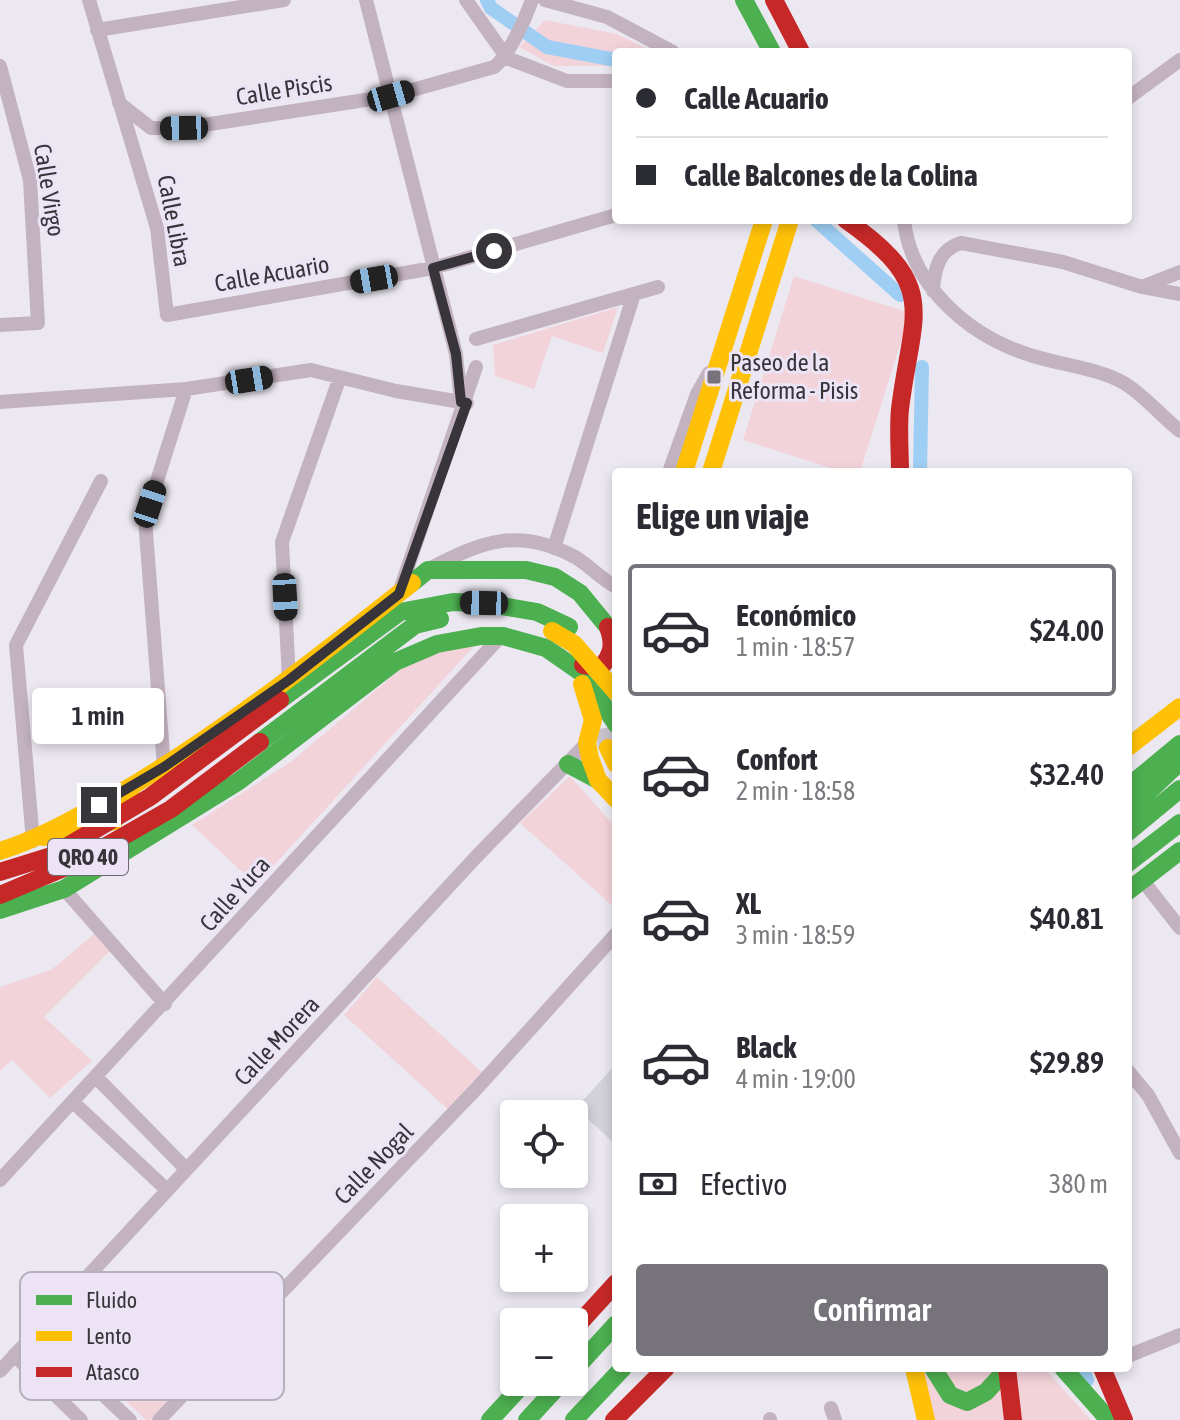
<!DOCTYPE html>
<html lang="es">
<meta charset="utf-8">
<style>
:root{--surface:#fff;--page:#f2f2f3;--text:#2b2b33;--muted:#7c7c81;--line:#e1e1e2;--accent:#76737a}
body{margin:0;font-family:"Asap Condensed",sans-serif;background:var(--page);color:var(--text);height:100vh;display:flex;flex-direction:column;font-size:30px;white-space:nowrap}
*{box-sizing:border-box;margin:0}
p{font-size:26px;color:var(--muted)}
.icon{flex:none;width:44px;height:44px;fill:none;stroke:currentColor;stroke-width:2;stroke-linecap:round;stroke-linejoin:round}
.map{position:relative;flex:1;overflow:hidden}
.details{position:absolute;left:612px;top:468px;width:520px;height:904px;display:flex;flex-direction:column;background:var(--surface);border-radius:8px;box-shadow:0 4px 12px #0003}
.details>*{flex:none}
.banner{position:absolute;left:612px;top:48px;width:520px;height:176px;border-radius:8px;box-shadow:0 4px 12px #0003;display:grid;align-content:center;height:176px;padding:0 24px;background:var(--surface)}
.fabs{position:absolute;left:500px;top:1100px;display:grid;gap:16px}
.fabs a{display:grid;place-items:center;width:88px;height:88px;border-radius:8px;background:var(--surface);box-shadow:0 4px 12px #0003;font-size:40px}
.end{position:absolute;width:36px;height:36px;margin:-18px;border:10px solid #37343a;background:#fff;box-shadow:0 0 0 4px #fff}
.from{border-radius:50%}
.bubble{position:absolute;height:56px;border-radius:8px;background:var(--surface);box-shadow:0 4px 12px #0003;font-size:26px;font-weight:600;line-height:56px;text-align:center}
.car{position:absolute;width:24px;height:48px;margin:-24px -12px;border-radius:10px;box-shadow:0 0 6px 2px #0007;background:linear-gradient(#222 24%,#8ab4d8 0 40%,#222 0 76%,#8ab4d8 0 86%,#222 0)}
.banner b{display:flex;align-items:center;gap:28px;height:76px;font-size:30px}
.banner b+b{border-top:2px solid var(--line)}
.banner i{width:20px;height:20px;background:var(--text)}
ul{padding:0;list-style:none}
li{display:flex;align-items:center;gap:24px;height:132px;margin:0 16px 12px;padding:0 8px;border:4px solid transparent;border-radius:8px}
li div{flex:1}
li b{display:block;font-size:30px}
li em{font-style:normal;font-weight:600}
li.on{border-color:var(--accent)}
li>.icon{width:72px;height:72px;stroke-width:1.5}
h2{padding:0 24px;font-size:36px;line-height:96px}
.pay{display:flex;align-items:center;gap:20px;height:88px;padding:0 24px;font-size:30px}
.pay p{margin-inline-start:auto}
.action{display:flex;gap:16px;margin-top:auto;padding:16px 24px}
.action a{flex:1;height:92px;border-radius:8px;background:var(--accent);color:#fff;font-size:32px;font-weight:600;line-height:92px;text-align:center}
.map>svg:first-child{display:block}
</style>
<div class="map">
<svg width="1180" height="1420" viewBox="0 0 1180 1420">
<rect width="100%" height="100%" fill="#ece8f1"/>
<path fill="#f3d3da" d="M545,20L617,34L654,52H616V66H554L519,47Z
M794,276L910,313L860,472H843L743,440Z
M618,307L603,353L552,336L534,389L495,376L493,345Z
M476,644L256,885L192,825L292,761L403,667L430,653Z
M570,776L616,828V909L520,823Z
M98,931L113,948L44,1017L92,1061L50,1098L12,1060L0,1071V987L51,970Z
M377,977L483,1073L450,1111L344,1015Z
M84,1296L180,1388L150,1420H146L52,1331Z
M914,1368H1007L1013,1420H926Z
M1015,1368H1044L1091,1420H1022Z"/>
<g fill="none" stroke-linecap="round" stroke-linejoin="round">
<path stroke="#9ecef4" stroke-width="14" d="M487,0L491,8L547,47L616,60
M816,220L900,295
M920,472L922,367
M1082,1368L1087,1380"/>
</g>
<path fill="#d3d1d9" d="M616,1064V1145L576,1108Z"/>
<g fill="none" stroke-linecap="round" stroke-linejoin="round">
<path stroke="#c8c4cc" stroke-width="20" stroke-dasharray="20 10" stroke-linecap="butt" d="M608,748L605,718L611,700"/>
<path stroke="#c3b2bf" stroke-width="14" d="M89,0L157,228L167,315L433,268L616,215
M366,0L456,354L461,402
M466,0L507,58
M545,0L607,17L673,52
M97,30L284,0
M507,58L567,81H616
M0,66L30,180L38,323L0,325
M1128,98L1180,60
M119,103L151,128H184L391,96L494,67C509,56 525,19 532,0
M904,220C911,286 969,336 1030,355C1060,365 1098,368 1124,383C1144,395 1162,417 1180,431
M1143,287L1180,294
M933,291C934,270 939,249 961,243L1063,262L1142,287L1180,272
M476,339L658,287
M0,402L186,389L311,370L396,391L467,403
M669,472L697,394L709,373
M554,548L634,294
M431,568C482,541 520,527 575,557C590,566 601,579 616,587
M399,593L476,367
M289,680L282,542L340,377
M164,767L145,519L186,389
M33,841L16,645L101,481
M1143,881L1180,928
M64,889L165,1004
M1128,1071L1148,1095L1180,1153
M97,1078L186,1169
M73,1102L167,1190
M0,1180L501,636
M36,1332L130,1420
M14,1355L81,1420
M1128,1356L1180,1335
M0,1371L476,857L587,743
M831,1408L835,1420
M770,1419V1420
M159,1420L478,1087L616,934"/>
<path stroke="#4caf50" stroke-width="18" d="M744,0L772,52
M412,583L428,570H526L555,577L580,593L616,637
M280,700L400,612L453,602L484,603L537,612L569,627
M260,742L415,625L440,619
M568,764L598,780
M1128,787L1180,744
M1128,811L1180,762
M1128,832L1180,789
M1128,863L1180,823
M1128,891L1180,851
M0,910L64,889L239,781L395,662L437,644L481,636H503L546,648L582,673L616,724
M933,1368L950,1395L967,1402L986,1392L1007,1369
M1063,1368L1109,1420
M574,1370L616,1324
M490,1420L525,1382
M527,1420L562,1382
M574,1420L623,1368"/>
<path stroke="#ffc107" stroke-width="18" d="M684,472L764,220
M711,472L790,220
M582,684L593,720L587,743L590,758L598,780L616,799
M1128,747L1180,707
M608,748L616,764
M43,837L114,821L133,785
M0,851C44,837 80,815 120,793C224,732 318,657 412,583
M914,1368L926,1420"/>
<path stroke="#c62828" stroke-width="18" d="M774,0L801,52
M846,220C941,287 912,311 900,409C898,430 900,451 900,472
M583,665L601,667C613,654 614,643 608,627
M0,872L51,856L150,797L280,700
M0,895L78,862L171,809L260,742
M574,1329L616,1283
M1007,1368L1013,1420
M1102,1368L1124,1420
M614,1420L666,1368"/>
<path stroke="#ffc107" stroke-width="18" d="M552,631L574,644L616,692"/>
</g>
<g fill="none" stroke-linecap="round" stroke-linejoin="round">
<path stroke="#37343a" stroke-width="10" d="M99,805L164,767L289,680L399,594L467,403L461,402L456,354L433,268L494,251"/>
</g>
<rect fill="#76737a" stroke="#ece4f5" stroke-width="3" x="706" y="369" width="16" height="16" rx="4"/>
<g text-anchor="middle" stroke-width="6" stroke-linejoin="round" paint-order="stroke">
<rect fill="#ece4f5" stroke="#6d6972" stroke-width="2" x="48" y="839" width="80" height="36" rx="6"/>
<g font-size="22" font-weight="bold" fill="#37343a">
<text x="88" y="865">QRO 40</text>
</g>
<g font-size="24" fill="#37343a" stroke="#ece4f5">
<text transform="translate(284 90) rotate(-9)" y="8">Calle Piscis</text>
<text transform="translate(49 190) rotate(81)" y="8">Calle Virgo</text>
<text transform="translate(174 221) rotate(79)" y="8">Calle Libra</text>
<text transform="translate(272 274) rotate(-10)" y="8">Calle Acuario</text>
<text transform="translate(235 894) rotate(-48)" y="8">Calle Yuca</text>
<text transform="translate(277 1041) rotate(-47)" y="8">Calle Morera</text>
<text transform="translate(374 1164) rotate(-46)" y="8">Calle Nogal</text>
</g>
<g font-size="24" fill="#37343a" stroke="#ece4f5" text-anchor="start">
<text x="730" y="371">Paseo de la<tspan x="730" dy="28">Reforma - Pisis</tspan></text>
</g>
</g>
<rect x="20" y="1272" width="264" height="128" rx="12" fill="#ece4f5" stroke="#b6afbd" stroke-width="2"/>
<rect x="36" y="1295" width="36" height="10" fill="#4caf50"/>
<rect x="36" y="1331" width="36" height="10" fill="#ffc107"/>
<rect x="36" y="1367" width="36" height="10" fill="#c62828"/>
<g font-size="22" fill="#37343a">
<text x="86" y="1308">Fluido</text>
<text x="86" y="1344">Lento</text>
<text x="86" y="1380">Atasco</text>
</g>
</svg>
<div class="fabs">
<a><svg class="icon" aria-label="locate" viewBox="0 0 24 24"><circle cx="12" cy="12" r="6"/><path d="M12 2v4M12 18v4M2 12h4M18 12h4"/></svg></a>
<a>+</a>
<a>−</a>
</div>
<i class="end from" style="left:494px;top:251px"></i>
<i class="end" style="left:99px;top:805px"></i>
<div class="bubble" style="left:32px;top:688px;width:132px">1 min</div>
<i class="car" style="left:391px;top:96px;rotate:74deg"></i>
<i class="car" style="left:184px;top:128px;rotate:269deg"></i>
<i class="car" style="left:374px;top:279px;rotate:260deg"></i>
<i class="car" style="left:249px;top:380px;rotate:81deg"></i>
<i class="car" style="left:150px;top:504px;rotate:18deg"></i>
<i class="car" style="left:285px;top:597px;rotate:177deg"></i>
<i class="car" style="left:484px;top:603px;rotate:271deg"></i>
<div class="banner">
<b><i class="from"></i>Calle Acuario</b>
<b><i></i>Calle Balcones de la Colina</b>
</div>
<section class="details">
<h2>Elige un viaje</h2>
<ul>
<li class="on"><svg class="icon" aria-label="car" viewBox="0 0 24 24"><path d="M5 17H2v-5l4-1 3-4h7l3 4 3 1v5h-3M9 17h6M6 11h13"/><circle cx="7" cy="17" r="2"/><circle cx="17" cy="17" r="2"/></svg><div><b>Económico</b><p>1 min · 18:57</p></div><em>$24.00</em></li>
<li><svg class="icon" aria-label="car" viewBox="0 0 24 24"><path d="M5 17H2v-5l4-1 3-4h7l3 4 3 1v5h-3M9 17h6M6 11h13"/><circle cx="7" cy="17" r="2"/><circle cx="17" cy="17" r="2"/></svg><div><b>Confort</b><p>2 min · 18:58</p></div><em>$32.40</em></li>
<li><svg class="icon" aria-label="car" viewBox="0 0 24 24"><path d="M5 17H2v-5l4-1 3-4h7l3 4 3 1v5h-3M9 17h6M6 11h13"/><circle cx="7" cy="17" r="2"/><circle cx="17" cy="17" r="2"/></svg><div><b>XL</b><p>3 min · 18:59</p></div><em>$40.81</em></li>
<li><svg class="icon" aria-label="car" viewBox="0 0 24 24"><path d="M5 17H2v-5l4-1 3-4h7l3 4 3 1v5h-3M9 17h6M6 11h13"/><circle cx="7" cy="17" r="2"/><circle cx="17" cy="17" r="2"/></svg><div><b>Black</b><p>4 min · 19:00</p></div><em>$29.89</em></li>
</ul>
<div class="pay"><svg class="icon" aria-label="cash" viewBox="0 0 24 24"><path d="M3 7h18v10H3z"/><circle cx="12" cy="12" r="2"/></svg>Efectivo<p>380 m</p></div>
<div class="action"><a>Confirmar</a></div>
</section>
</div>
